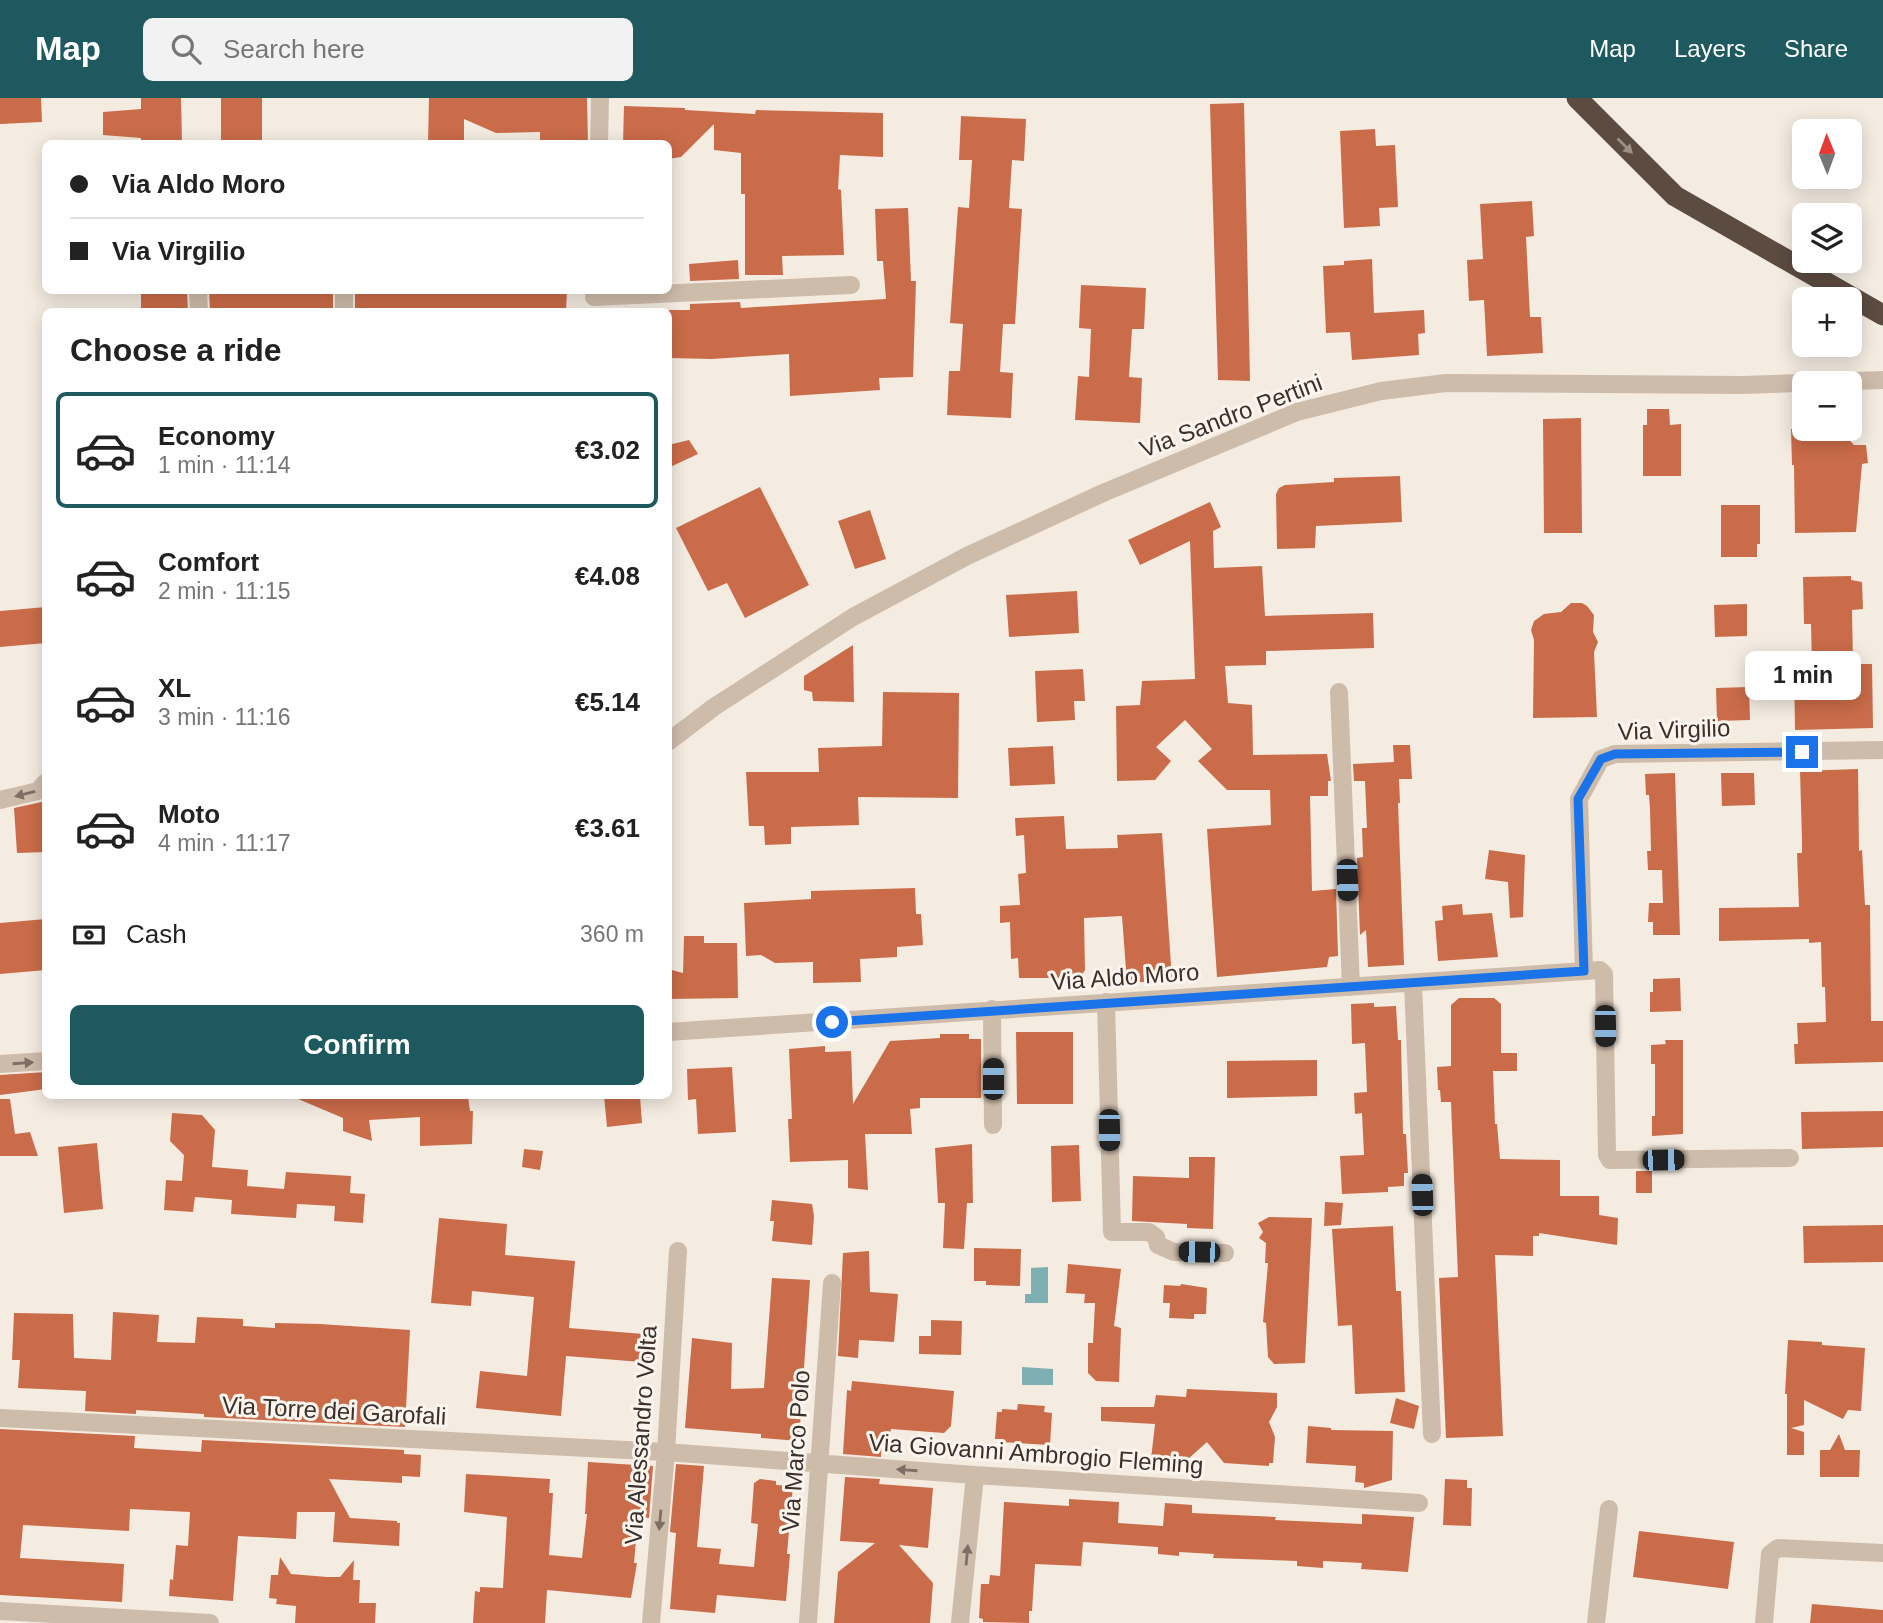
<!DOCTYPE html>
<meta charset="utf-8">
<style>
:root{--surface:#fff;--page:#f2f2f2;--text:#222;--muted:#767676;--line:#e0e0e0;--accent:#1e595f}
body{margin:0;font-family:Helvetica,sans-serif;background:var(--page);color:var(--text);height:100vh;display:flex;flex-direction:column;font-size:26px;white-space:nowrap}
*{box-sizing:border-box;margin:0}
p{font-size:23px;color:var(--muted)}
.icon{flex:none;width:38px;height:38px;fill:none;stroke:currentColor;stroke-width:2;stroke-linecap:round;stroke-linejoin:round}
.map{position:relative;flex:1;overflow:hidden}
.side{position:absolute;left:42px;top:210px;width:630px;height:791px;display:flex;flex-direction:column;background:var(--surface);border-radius:10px;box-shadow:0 4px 18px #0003}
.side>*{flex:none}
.top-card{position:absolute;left:42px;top:42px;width:630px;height:154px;border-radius:10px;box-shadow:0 4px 18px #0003;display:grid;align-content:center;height:154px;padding:0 28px;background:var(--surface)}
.needle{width:46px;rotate:359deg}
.tools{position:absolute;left:1792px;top:21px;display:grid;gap:14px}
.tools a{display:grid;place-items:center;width:70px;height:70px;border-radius:10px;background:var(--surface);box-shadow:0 4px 18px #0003;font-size:35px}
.end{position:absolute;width:32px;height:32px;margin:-16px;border:9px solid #1a73e8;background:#fff;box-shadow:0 0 0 4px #fff}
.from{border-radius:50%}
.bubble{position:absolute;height:49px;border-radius:10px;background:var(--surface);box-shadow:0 4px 18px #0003;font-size:23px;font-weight:800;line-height:49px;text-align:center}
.car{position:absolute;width:21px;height:42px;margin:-21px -10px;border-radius:9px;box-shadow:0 0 5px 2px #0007;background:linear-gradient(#222 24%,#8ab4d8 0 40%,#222 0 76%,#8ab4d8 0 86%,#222 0)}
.top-card b{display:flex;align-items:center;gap:24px;height:66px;font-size:26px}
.top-card b+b{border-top:2px solid var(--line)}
.top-card i{width:18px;height:18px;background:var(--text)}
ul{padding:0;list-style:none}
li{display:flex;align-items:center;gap:21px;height:116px;margin:0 14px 10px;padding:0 14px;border:4px solid transparent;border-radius:10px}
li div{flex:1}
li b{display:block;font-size:26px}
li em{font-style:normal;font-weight:800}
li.active{border-color:var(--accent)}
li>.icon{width:63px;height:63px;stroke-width:1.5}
h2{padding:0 28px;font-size:32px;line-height:84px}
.pay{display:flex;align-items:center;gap:18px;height:77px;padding:0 28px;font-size:26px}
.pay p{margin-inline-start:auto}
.cta{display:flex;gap:14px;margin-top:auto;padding:14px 28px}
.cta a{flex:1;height:80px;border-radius:10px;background:var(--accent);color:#fff;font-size:28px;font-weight:800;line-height:80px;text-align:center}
header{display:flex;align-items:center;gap:42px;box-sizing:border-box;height:98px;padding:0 35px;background:var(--accent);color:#fff}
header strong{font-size:33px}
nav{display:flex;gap:38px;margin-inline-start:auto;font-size:24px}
.search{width:490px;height:63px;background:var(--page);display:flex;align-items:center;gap:18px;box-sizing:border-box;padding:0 24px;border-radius:10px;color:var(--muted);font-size:26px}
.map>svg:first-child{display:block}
</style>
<header>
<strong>Map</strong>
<div class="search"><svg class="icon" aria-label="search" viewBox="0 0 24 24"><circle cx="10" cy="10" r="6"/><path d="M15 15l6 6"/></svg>Search here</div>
<nav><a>Map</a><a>Layers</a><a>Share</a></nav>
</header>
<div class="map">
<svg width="1883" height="1525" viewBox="0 0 1883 1525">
<rect width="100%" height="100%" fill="#f4ece1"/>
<path fill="#7eafb3" d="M1048,1169V1205H1025V1196H1031V1170Z
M1022,1269L1053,1271V1287H1022Z"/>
<path fill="#ca6c49" d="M0,0H41L42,24L0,26Z
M141,0H181L182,45L141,46V40L103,37V14L141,11Z
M221,0H262V46H221Z
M429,0H587L588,46H540V34L496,35L464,21V46H428Z
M1244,5L1250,283L1218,282L1210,6Z
M624,8L685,10V12L755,16L756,12L883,15V59L840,57L838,91L841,92L844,157L782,158L783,177H745V96H741V55L714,52V26L681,59L668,61V46H623Z
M961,18L1026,21L1024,63L1012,62L1009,110L1022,111L1015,226H1003L1000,274L1013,275L1011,320L947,317L949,273H960L963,226L950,225L958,109L969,110L972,62H959Z
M1375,31L1376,48L1395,47L1398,109L1379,110L1380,128L1344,130L1340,33Z
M1532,103L1534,138L1526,139L1530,219H1541L1543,255L1487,258L1484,202L1469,203L1467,162L1483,161L1480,106Z
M908,110L911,183H916L913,279L879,280L880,292L790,298L789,256L712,261L668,260L669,212H690V206L740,204L741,210L886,201L883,163H877L875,111Z
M1372,161L1374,215L1424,212L1425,235L1418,236L1419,257L1352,262L1350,234L1326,235L1323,168L1344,167V163Z
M738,162L739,181L690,183L689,166Z
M1081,187L1146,190L1144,231H1132L1129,279L1142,280L1140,325L1075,322L1078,278L1089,279L1091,231L1079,230Z
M141,192H187L188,214H141Z
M209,192H333V214H210Z
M355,192H567L566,214H355Z
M1647,311H1669L1670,327L1681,326V378H1643V327H1647Z
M1581,320L1582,435H1544L1543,321Z
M1791,331H1836L1843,335L1854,347H1866L1868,365L1862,366L1856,434L1795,435L1794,367H1792Z
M689,342L698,356L668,370V347Z
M1400,378L1402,424L1316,428L1315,450L1277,451L1276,396L1279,390L1285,387L1334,384V380Z
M760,389L809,487L745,520L727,485L708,493L676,430Z
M1210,404L1221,429L1213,433L1214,470L1262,468L1265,518L1373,515L1374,550L1266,553V567L1225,568L1228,605L1252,607L1253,657L1327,656L1331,683H1328V698H1310L1312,793L1336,791L1338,858L1329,859L1327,869L1217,879L1207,731L1271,727L1270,692H1227L1198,663L1212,651L1185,622L1156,649L1171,663L1155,682L1117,683L1116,608L1140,607L1142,583L1195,581L1190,443L1140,467L1128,442Z
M1721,407H1760V446H1757V459H1721Z
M870,412L886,461L855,471L838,423Z
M1851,478V482L1862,484L1863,511L1852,512L1853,566H1872L1873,630L1795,632L1794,569L1812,568L1811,526H1804L1803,479Z
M1077,493L1079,535L1009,539L1006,497Z
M1571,505H1582L1587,508L1594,517L1593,534L1598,544L1594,554L1597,619L1533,620L1534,542L1531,532L1534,523L1544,516L1561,514Z
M1747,506V538L1715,539L1714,507Z
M46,509V545L0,549V513Z
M853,547L854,604L813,603L812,594L804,592V578Z
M1083,571L1085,603H1074L1075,622L1037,624L1035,573Z
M1749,589L1750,622L1717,623L1716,590Z
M883,594L959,595L958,700L858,699L859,727L791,729V746L765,747L764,728H749L746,674H819L818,650L882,648Z
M1393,647H1410L1412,681H1399L1400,705H1398L1404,867L1368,869L1366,832L1360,837L1357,760L1363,759L1362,730H1367L1365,683H1354L1353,666L1394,664Z
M1053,648L1055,686L1010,688L1008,650Z
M1858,671L1859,753L1862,752L1865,807H1870L1871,923H1883V964L1795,966L1794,946H1798L1797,925L1826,924L1825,889H1822L1821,844L1809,845V841L1719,843V810L1799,809L1797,755H1802V742L1800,673Z
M1675,675L1680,837H1653V824H1648L1649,805H1663L1662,772H1648L1647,753H1651L1650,711L1649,697H1646L1645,676Z
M1721,675H1754L1755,707L1722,708Z
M46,703V754L17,755L14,710Z
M1064,718L1066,751L1118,750L1117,737L1162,735L1172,882L1127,885L1122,818L1084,820L1085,872L1080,880H1019L1018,860L1011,861L1010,824L1000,825V808L1020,807L1018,776L1026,775L1024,737L1016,738L1015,720Z
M1489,752L1525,757L1523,819L1510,820L1508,784L1485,781Z
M915,790L916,816H921L923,847L897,849V859L860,861L861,884L813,885V864L775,865L761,857L746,858L744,805L811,801V793Z
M1462,806L1463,817L1492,815L1498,859L1438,863L1435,823L1443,822L1442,808Z
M46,821V872L0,876V825Z
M684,838H704V845H737L738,900L668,901V871L683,875Z
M1680,880L1681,913L1650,914V894H1653V881Z
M1459,900H1494L1501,906V955H1517V973H1493L1495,1026H1497L1500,1061L1560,1062V1098H1599V1117L1618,1120L1617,1147L1539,1135V1138H1533V1158L1495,1157L1503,1338L1446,1340L1439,1180L1458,1179L1451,1004H1441L1440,992H1438L1437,969L1451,968V907Z
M1374,905V909L1396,908L1398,942H1401L1403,1036H1406L1408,1075H1404V1088L1388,1089V1094L1342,1096L1340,1058L1364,1057L1362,1015L1355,1016L1354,995L1367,994L1365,945L1352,946L1351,906Z
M1016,934H1073V1006H1017Z
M940,936H969V941H981V1000H920V1010L910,1011L912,1036H865L868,1092L848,1090V1062L790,1064L788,1021H792L789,951L825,948V954L851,953L853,1006L890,943L940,940Z
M1665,942H1683V1036L1652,1038V1018H1655V966H1651V947L1666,946Z
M1317,962V998L1227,1000V963Z
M732,969L736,1034L698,1036L696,1001L688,1002L687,971Z
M46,974V991L0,997V977Z
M291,998H468L470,1013H473L472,1046L420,1048V1019L369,1022L372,1043L343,1033V1020Z
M604,998H640L642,1025L607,1029Z
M0,1001H10L15,1036L30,1034L38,1058H0Z
M1883,1013V1049L1802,1051L1801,1014Z
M172,1015L202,1017L215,1032L212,1069L248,1072L247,1088L284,1091L286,1074L351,1078L350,1095L365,1096L363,1125L334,1123L335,1108L297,1106L296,1120L231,1116L232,1102L195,1099L193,1114L164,1112L166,1082L182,1083L184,1057L170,1043Z
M97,1045L103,1111L64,1115L58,1049Z
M972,1046L973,1105H967L964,1151L943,1150L945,1105H938L935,1050Z
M1079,1047L1081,1103L1052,1104L1051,1048Z
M524,1051L543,1053L540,1072L522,1069Z
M1189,1059H1215L1213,1131L1187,1130V1126L1132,1123L1133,1078L1189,1080Z
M1636,1073H1652V1095H1636Z
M772,1102L812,1106L814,1118L812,1147L772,1143L774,1123H770Z
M1325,1104L1343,1105L1341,1127L1324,1128Z
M1269,1119L1312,1120L1305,1265L1274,1266L1268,1259L1266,1225L1263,1224L1268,1165H1265L1266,1145L1259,1140L1263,1134L1258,1125Z
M439,1120L507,1126L505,1157L575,1163L569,1230L656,1237L654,1265L566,1258L561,1318L476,1310L480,1273L527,1278L534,1199L472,1193L471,1208L431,1205Z
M1883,1127V1164L1804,1165L1803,1128Z
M1393,1128L1396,1193H1401L1405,1294L1355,1296L1352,1227L1338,1228L1332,1131Z
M974,1150L1021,1151L1020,1188L986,1187V1183H974Z
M869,1153L870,1194L898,1196L894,1244L859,1242L858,1260L838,1258L843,1155Z
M1068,1166L1121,1171L1114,1228L1121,1230L1119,1284L1096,1283L1088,1275V1245H1093L1095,1205H1084L1085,1196L1066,1195Z
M772,1180L810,1182L799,1343L761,1340V1336L685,1330L692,1240L732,1245L731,1291L764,1290Z
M1181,1186L1207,1190L1206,1216H1194V1221L1169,1220L1170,1205H1163L1164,1187L1180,1188Z
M113,1214L159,1217L157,1244L195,1245L197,1219L243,1221V1228L275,1230V1225L320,1226L410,1232L405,1329L204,1319V1316L136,1312V1316L85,1313L86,1293L18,1290L20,1262H12L14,1215L73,1216L74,1260L111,1262Z
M931,1222L962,1223L961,1257L919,1256V1238H931Z
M1788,1242L1822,1244V1247L1865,1250L1861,1313L1848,1312L1843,1321L1804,1302V1327L1791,1330L1804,1334V1357H1787V1296H1785Z
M852,1283L954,1293L951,1328L944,1335L891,1331L890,1337L882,1336L881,1359L843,1356L847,1292L851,1293Z
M1187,1291L1277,1295V1309L1269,1324L1275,1339L1273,1365H1269V1368L1224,1365L1207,1344L1188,1361H1151L1155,1326L1101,1323V1309H1154L1156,1297L1186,1299Z
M1396,1300L1419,1308L1414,1331L1390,1325Z
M1018,1306L1045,1308L1044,1314L1052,1315L1050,1347L1000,1344V1341H995L997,1314H1002V1311L1017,1312Z
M1308,1328L1331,1330V1332L1393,1333L1392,1382L1364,1390V1385L1355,1384L1356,1368L1306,1365Z
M0,1331L135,1338L134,1350L201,1354L202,1342L404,1352V1356L421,1357L420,1379L402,1378V1385L329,1381L350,1420L397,1423V1425H400L399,1448L333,1444L335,1414H297L296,1441L238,1438L233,1503L169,1498L170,1481L173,1482L176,1447L188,1448L190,1414L130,1411L129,1433L23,1427L20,1460L124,1466L122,1504L0,1497Z
M1839,1336L1845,1352H1860L1859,1379H1820V1352H1830Z
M588,1364L653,1368L649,1420L638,1419L634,1465H637L631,1500L547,1492L545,1525H473L475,1493L480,1494V1489L503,1490L507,1419L464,1414L466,1376L550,1381L549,1395H553L549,1457L582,1460L587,1416H585Z
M676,1366L704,1368L697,1449L721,1451L719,1466L754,1469L758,1426L751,1425L754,1385L760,1381L776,1383V1387L793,1388L787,1456H790L786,1503L717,1497L715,1515L670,1511L676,1435L670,1434Z
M845,1379L880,1381L879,1386L933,1390L928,1450L899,1447L933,1485L930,1525H834L838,1474L875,1445L840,1443Z
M1445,1381L1467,1382V1390H1472L1471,1428L1443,1427Z
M1069,1401L1119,1404L1118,1425L1163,1428L1165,1405L1192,1407V1415L1276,1419L1275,1422L1362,1426V1416L1414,1419L1408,1474L1361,1471L1362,1465L1323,1463V1470L1297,1468V1463L1213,1460L1214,1456L1179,1454V1458L1158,1456V1449L1083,1444L1081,1468L1035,1466L1032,1513H1029V1525L983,1524V1521L979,1520L981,1486H989L990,1477L1000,1478L1004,1404L1069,1408Z
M1639,1433L1734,1444L1728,1491L1633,1479Z
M280,1459L291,1476L327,1479H340L354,1462L353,1482H360L359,1505H376L375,1525H295L296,1508L276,1506L277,1501L269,1500L271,1477H278Z
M1812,1506L1883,1512V1525H1810Z"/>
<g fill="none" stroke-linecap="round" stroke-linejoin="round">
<path stroke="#cebcab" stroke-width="18" d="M599,46L600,0
M198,192L199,214
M344,192V214
M594,199L851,187
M1339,594L1351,889
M668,644L714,609L853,519L967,458L1103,395L1297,314L1381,293L1446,285L1742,287L1883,282
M0,702L38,693L46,684
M1584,873L1579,701L1601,661L1615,656L1883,652
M1413,886L1432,1336
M1106,904L1112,1134H1149L1156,1139L1158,1147L1174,1154L1225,1155
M992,911L993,1027
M668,934L1600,872L1604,876L1607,1057L1610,1062L1790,1060
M0,966L46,963
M0,1320L666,1354L975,1377L1419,1405
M0,1513L210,1525
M651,1525L666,1354L678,1153
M808,1525L832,1185
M960,1525L975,1377
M1596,1525L1609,1411
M1764,1525L1770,1456L1778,1450L1883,1455"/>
<path stroke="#5c4b41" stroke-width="21" d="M1577,0L1675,98L1883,217"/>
</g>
<defs><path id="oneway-solid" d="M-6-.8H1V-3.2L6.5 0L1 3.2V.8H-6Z" transform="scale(1.75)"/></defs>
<use fill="#9c8f86" href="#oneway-solid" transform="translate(1625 48) rotate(45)"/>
<g fill="#7d6f65">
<use href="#oneway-solid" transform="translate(25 696) rotate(166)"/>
<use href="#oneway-solid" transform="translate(23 965) rotate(-4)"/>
<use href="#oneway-solid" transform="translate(907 1372) rotate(-176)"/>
<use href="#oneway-solid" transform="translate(660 1422) rotate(95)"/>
<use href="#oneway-solid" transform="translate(967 1457) rotate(-85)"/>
</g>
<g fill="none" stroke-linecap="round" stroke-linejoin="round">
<path stroke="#1a73e8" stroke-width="9" d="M832,924L1584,873L1578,701L1601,661L1615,656L1802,654"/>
</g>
<g text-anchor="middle" stroke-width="6" stroke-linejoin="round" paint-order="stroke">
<g font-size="24" fill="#3b302b" stroke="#fbf5ee">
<text transform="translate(1231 318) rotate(-21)" y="8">Via Sandro Pertini</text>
<text transform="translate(1674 632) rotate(-2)" y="8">Via Virgilio</text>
<text transform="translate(1125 879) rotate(-4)" y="8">Via Aldo Moro</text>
<text transform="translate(334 1313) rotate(3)" y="8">Via Torre dei Garofali</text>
<text transform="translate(641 1337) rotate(-86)" y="8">Via Alessandro Volta</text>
<text transform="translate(796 1353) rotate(-86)" y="8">Via Marco Polo</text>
<text transform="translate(1036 1356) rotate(4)" y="8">Via Giovanni Ambrogio Fleming</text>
</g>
</g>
</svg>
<div class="tools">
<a><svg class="needle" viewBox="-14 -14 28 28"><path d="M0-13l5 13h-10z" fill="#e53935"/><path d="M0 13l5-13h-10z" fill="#767676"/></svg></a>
<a><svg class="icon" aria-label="layers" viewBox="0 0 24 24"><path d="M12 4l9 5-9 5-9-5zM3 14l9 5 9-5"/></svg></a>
<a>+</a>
<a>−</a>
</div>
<i class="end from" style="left:832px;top:924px"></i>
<i class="end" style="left:1802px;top:654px"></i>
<div class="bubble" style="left:1745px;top:553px;width:116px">1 min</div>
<i class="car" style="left:1347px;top:782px;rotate:178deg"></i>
<i class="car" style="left:1605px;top:928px;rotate:179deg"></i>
<i class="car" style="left:993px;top:981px;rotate:0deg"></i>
<i class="car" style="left:1109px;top:1032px;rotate:179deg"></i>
<i class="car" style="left:1663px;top:1062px;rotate:89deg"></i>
<i class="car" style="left:1422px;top:1097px;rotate:358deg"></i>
<i class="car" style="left:1199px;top:1154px;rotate:271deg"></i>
<div class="top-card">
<b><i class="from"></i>Via Aldo Moro</b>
<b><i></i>Via Virgilio</b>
</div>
<section class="side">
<h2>Choose a ride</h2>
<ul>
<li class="active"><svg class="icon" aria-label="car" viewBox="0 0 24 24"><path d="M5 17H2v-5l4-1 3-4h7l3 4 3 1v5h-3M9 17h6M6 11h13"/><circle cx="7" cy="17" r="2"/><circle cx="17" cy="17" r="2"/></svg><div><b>Economy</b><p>1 min · 11:14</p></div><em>€3.02</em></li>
<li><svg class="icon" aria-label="car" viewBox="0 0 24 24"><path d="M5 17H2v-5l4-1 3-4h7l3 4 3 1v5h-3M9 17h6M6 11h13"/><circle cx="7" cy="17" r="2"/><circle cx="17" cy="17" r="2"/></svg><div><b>Comfort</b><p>2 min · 11:15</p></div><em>€4.08</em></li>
<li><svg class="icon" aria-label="car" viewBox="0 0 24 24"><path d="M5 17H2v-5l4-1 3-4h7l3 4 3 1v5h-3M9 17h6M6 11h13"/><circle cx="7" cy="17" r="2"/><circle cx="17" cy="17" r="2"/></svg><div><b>XL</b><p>3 min · 11:16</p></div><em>€5.14</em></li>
<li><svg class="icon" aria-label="car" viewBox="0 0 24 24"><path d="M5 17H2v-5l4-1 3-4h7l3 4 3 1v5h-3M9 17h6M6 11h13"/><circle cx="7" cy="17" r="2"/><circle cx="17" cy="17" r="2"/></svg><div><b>Moto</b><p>4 min · 11:17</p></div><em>€3.61</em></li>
</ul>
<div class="pay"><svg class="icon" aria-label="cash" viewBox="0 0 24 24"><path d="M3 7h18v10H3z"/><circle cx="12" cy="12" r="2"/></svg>Cash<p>360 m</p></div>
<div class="cta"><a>Confirm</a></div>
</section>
</div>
